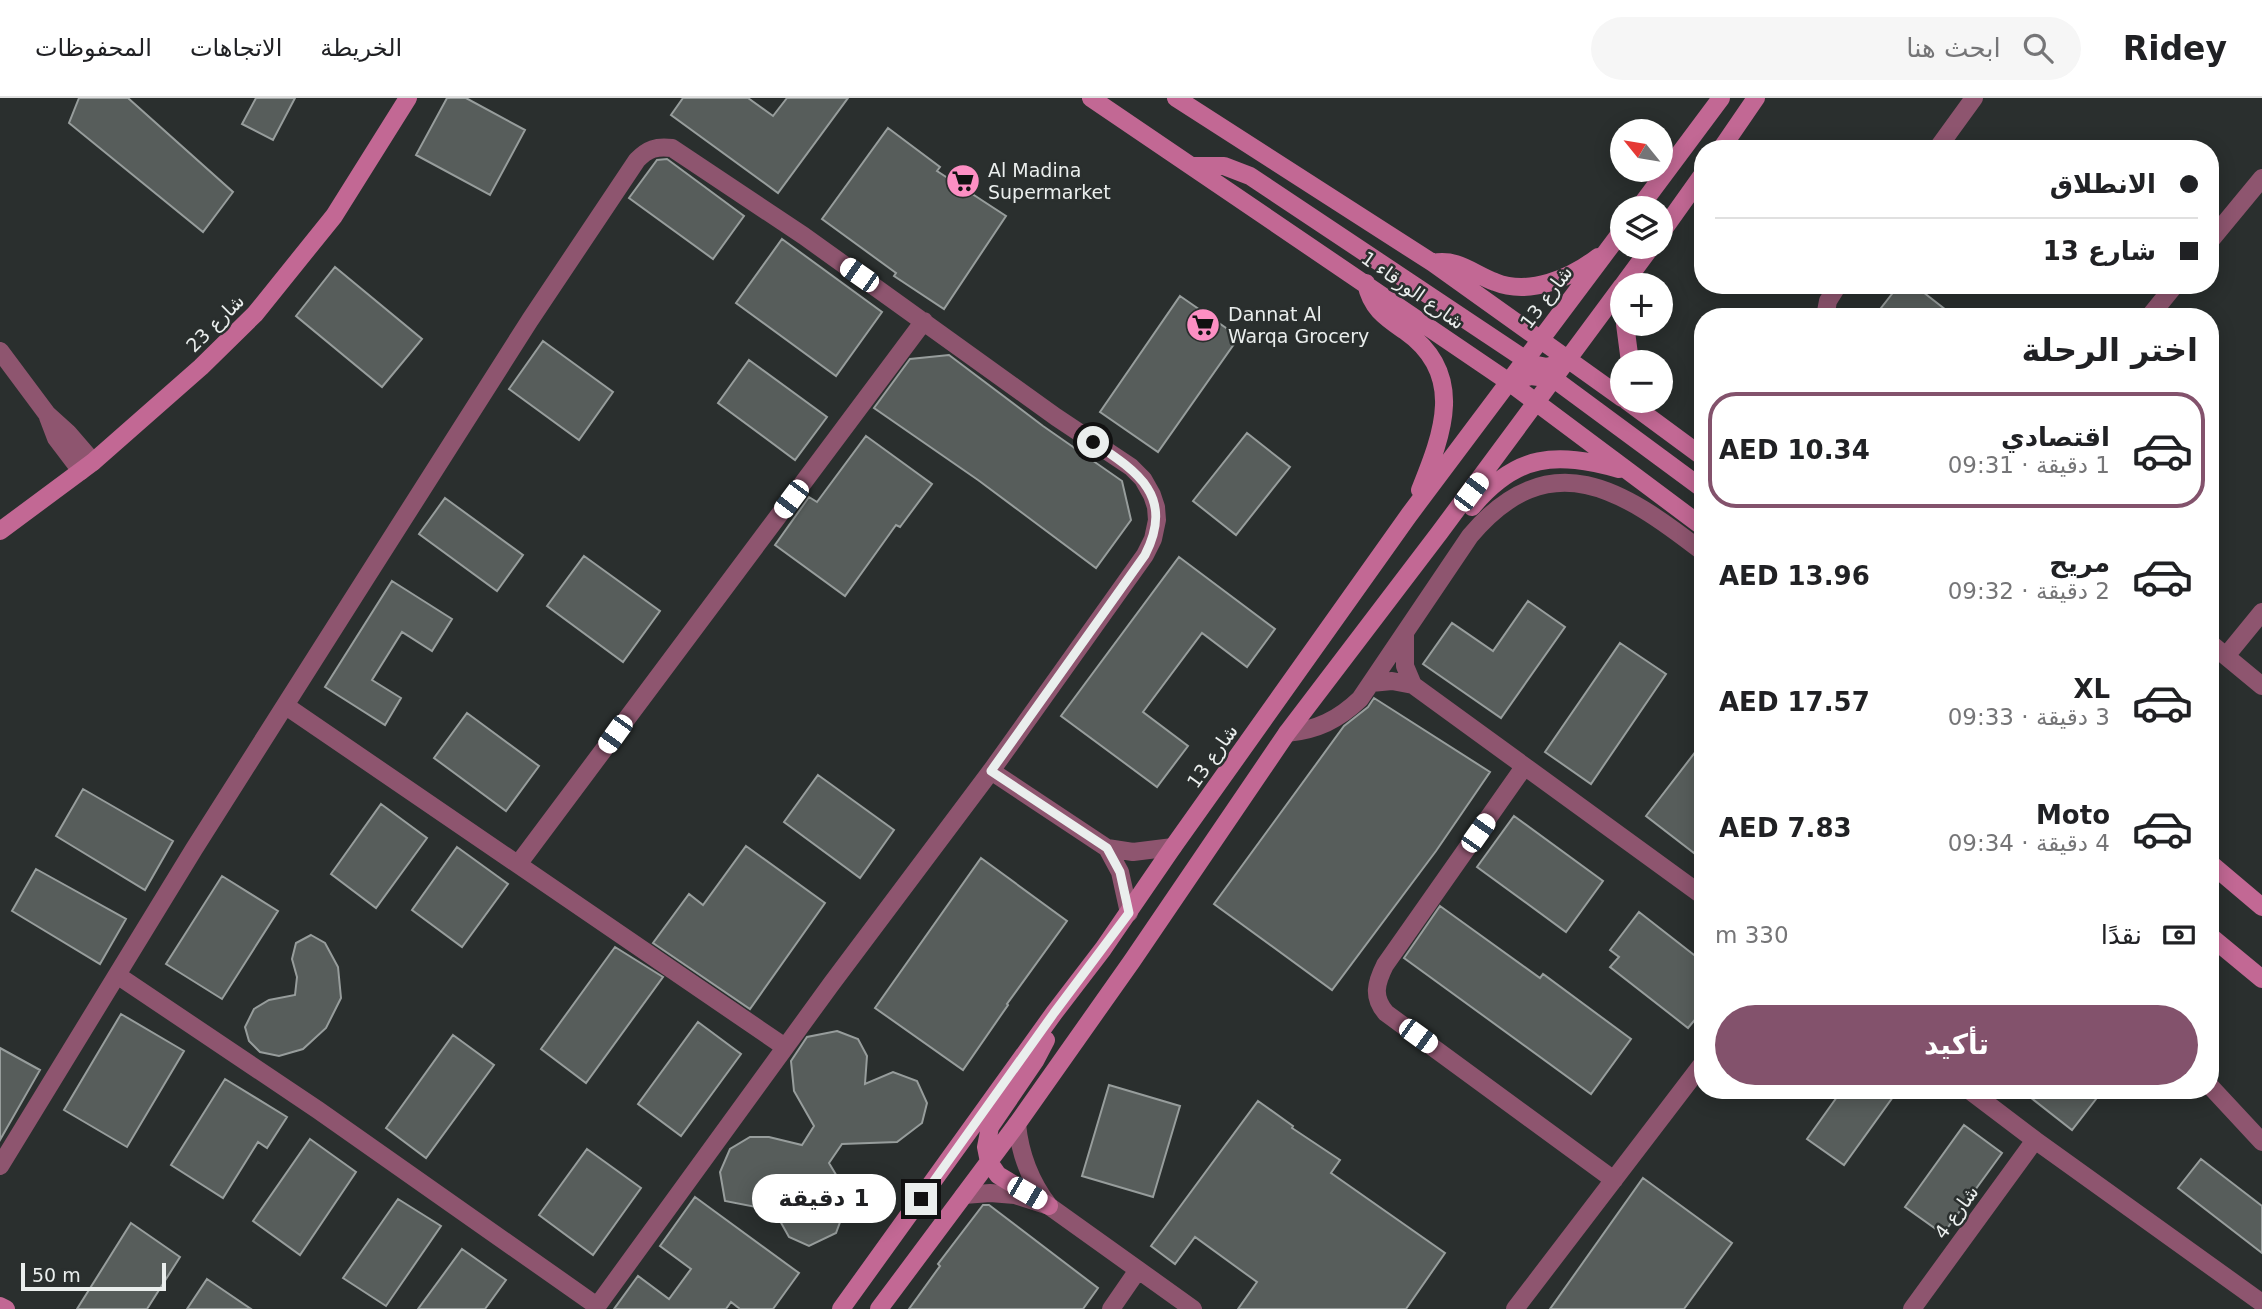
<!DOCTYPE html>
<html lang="ar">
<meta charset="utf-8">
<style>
:root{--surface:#fff;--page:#f6f6f6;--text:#202124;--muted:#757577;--line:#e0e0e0;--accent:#83526c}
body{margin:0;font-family:"DejaVu Sans",Vazirmatn,sans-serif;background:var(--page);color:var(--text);direction:rtl;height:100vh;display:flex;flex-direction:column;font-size:26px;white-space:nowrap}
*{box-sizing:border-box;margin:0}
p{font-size:23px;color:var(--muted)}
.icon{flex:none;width:38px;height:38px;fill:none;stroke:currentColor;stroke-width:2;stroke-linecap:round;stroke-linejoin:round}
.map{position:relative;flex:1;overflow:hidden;direction:ltr}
.side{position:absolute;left:1694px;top:210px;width:525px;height:791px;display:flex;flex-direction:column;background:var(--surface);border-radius:28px;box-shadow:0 4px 18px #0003;direction:rtl}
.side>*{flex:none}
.hud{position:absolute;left:1694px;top:42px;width:525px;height:154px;border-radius:28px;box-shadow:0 4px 18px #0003;direction:rtl;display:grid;align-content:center;height:154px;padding:0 21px;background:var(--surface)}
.needle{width:46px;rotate:300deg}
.buttons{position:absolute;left:1610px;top:21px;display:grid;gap:14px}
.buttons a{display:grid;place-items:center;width:63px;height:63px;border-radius:50%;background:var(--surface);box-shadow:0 4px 18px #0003;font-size:35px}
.scale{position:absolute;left:21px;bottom:18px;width:145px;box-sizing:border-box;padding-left:7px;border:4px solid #eaeeed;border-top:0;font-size:19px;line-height:24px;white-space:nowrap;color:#eaeeed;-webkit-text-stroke:5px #2a2f2e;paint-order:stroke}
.end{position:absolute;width:32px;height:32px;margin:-16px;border:9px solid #eaeeed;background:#111;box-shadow:0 0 0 4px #111}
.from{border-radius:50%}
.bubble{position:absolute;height:49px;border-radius:24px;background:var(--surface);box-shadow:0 4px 18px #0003;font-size:23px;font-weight:600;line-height:49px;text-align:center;direction:rtl}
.car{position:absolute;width:21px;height:42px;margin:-21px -10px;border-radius:9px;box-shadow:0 0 5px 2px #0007;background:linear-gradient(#fff 24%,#345 0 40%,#fff 0 76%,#345 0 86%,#fff 0)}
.hud b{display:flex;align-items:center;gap:24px;height:66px;font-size:26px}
.hud b+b{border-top:2px solid var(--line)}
.hud i{width:18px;height:18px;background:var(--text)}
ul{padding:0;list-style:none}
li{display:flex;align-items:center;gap:21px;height:116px;margin:0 14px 10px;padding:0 7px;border:4px solid transparent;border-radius:28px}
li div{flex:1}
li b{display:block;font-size:26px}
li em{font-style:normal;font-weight:600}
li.on{border-color:var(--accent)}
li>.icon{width:63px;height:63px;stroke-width:1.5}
h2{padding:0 21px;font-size:32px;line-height:84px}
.pay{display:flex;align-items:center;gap:18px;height:77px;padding:0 21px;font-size:26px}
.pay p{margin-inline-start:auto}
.action{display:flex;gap:14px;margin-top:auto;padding:14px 21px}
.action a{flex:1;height:80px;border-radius:42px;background:var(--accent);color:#fff;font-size:28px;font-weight:600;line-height:80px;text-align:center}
header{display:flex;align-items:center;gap:42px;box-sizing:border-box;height:98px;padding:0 35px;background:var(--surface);border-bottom:2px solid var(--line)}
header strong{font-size:33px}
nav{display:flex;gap:38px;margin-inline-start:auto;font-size:24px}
.search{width:490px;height:63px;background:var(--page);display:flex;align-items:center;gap:18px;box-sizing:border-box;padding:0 24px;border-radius:38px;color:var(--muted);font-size:26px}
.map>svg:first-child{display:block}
</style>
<header>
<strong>Ridey</strong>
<div class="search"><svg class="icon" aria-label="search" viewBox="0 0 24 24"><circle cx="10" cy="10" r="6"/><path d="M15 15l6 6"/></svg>ابحث هنا</div>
<nav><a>الخريطة</a><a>الاتجاهات</a><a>المحفوظات</a></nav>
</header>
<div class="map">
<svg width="2262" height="1211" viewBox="0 0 2262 1211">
<rect width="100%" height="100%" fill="#2a2f2e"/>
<path fill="#575d5b" stroke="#979d9c" stroke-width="2" d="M79,0H128L233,94L203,134L69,25Z
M256,0H295L273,42L242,26Z
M447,0H466L525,32L490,97L416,57Z
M683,0H748L773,18L787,0H848L778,95L671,17Z
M888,30L940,69L937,73L1006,118L944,211L894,178L896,175L822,121Z
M667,61L744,118L713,161L629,100L657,62Z
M782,141L882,214L836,278L736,205Z
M335,169L422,241L382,289L296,218Z
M1899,187H1914L1955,219H1874Z
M1180,198L1239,239L1158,354L1100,314Z
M543,243L613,294L579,342L509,291Z
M949,257L1043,328L1122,383L1131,422L1096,470L978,382L874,310L910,261Z
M749,262L827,319L795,362L718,305Z
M1247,335L1290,369L1236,437L1193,403Z
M866,338L932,386L900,429L896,427L845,498L775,447L809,399L817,404Z
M445,400L523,457L497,493L419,436Z
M584,458L660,513L623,564L547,508Z
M1179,459L1275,531L1247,569L1202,535L1143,614L1188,648L1157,689L1061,618Z
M392,483L452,521L432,553L402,534L372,582L401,600L385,627L325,589Z
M1528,503L1565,529L1501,620L1423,566L1452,525L1493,553Z
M1620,545L1666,576L1591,686L1545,654Z
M1374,600L1490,674L1436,753L1332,892L1214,806L1344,628L1368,609Z
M467,615L539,668L506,713L434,660Z
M1703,644V744L1694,755L1646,718Z
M818,677L894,732L860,780L784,724Z
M83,691L173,743L145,792L56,738Z
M381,706L427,740L376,810L331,776Z
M1514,718L1603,783L1566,834L1477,769Z
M746,748L825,805L750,911L653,845L689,796L703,807Z
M457,749L508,786L462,849L412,812Z
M981,760L1067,823L1007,906L1008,907L963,972L875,910Z
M36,771L126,821L100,866L12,813Z
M222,778L278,813L222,901L166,866Z
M1440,808L1540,880L1543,876L1631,941L1591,996L1404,860Z
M1639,814L1703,864V912L1688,930L1610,869L1619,859L1610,852Z
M311,837L325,845L338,869L341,900L326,930L303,951L279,958L260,954L249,943L245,929L254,911L269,902L295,897L297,879L292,861L296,845Z
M615,849L663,879L586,985L541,951Z
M121,916L184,953L127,1049L64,1012Z
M698,924L741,956L681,1038L638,1006Z
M837,933L858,941L867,958L865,986L893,974L917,983L927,1005L922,1025L897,1044L842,1046L829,1065L841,1085L843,1116L836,1135L809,1148L789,1139L770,1105L761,1110L725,1103L720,1074L730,1051L750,1039H769L802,1047L814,1028L794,993L791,963L807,939Z
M453,937L494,967L426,1060L386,1030Z
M0,950L40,972L0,1042Z
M225,981L287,1019L267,1050L258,1044L223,1100L171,1067Z
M1109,987L1180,1008L1153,1099L1082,1078Z
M1842,992H1898L1844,1067L1807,1041Z
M2021,992H2103L2072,1032Z
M1258,1003L1293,1028L1292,1030L1340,1062L1331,1075L1445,1155L1406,1211H1238L1257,1184L1195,1139L1175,1166L1151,1148Z
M1964,1027L2002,1055L1943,1136L1905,1109Z
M310,1041L356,1074L300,1157L253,1123Z
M587,1051L641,1090L593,1157L539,1117Z
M2201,1061L2262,1108V1155L2178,1090Z
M1643,1080L1732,1145L1684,1211H1550Z
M695,1099L799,1175L773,1211H740L731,1204L726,1211H614L638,1178L669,1201L691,1171L660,1148Z
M398,1101L441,1128L386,1208L343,1180Z
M983,1107H989L1098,1190L1083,1211H909L940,1168L938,1166Z
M131,1125L180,1159L147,1211H77Z
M462,1151L506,1182L485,1211H418Z
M207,1181L251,1211H187Z"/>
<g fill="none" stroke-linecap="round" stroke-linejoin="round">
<path stroke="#8e556f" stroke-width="18" d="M1937,51L1974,0
M2210,143L2262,80
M1825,219L1828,203L1838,187
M2149,219L2175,187
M0,253L47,316L68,335L93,364
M48,319L56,340L81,373
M1405,537V568L1413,587
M2210,545L2262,588
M2226,558L2262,514
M1371,585L1392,583L1413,587L1703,798
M286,608L785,949
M1287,635C1317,632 1338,622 1360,601L1470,438C1550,343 1623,392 1703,454
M1524,669L1385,867C1376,885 1372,899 1386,915L1614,1082
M991,673L1107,750L1133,754L1173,749
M1107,750L1120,774L1129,815
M519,765L924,223
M117,877L318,1012L597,1208
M2210,988L2262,1044
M1969,992L2035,1042L2262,1205
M1017,1026C1020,1057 1030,1083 1049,1108
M0,1068L194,751L364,483L530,222L637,62C648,51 656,48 672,50L804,138L1056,319L1131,369L1143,381L1152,397L1156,409L1157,422L1153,441L1145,457L991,673L832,885L595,1211
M964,1097L990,1095L1015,1097L1049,1108L1193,1211
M1111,1211L1138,1172
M1515,1211L1703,965
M1912,1211L2035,1042"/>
<path stroke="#c26894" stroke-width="18" d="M1091,0L1509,284L1703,429
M1176,0L1433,165L1622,300
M1721,51L1756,0
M1193,68H1224L1250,78L1532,266L1547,269L1569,262
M1639,110L1721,0
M1661,135L1703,76
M1433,165C1458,160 1473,176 1495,184C1529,198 1571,180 1598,159
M1366,185C1371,210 1385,219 1405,233C1466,276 1443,335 1420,392
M1623,187L1651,149
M1625,226L1630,264
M1509,284L1531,278L1554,281L1703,391
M1627,303L1703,359
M1472,409C1517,355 1556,354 1619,371
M0,433L93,364L201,269L255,216L334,118L408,0
M2210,765L2262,809
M2210,838L2262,881
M1046,942L1035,963L990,1029L986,1049L989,1064L998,1077L1049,1108
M0,1208L6,1211
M841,1211L1054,915L1103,851L1173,749L1409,417L1622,133
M879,1211L1017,1026L1132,863L1287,635L1440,434L1622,188"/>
</g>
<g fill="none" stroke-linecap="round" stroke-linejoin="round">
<path stroke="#eaeeed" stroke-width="9" d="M921,1101L1054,915L1129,815L1120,774L1107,750L991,673L1145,457C1175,398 1138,374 1093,344"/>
</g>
<defs>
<g id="supermarket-disc" transform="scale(1.75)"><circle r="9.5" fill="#fc8fc3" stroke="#2a2f2e"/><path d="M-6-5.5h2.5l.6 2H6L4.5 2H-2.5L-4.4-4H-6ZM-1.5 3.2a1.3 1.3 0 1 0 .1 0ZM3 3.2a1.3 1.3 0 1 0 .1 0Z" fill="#111"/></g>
</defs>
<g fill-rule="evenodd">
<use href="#supermarket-disc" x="963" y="83"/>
<use href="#supermarket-disc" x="1203" y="227"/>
</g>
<g text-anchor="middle" stroke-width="5" stroke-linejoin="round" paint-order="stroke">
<g font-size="19" fill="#eaeeed" stroke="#2a2f2e" text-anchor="start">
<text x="988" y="79">Al Madina<tspan x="988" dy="22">Supermarket</tspan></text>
<text x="1228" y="223">Dannat Al<tspan x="1228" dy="22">Warqa Grocery</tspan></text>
</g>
<g font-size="19" fill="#eaeeed" stroke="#2a2f2e">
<text transform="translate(1413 192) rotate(35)" y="7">شارع الورقاء 1</text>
<text transform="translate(1546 199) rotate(-53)" y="7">شارع 13</text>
<text transform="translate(215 225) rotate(-45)" y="7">شارع 23</text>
<text transform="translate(1212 658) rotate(-55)" y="7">شارع 13</text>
<text transform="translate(1956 1114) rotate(-54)" y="7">شارع 4</text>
</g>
</g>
</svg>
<div class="buttons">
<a><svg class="needle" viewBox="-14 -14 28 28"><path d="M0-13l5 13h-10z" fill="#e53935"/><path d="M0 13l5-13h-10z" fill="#757577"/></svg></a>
<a><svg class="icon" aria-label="layers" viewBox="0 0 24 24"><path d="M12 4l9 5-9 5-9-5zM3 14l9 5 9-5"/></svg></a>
<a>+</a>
<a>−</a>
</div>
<div class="scale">50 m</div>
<i class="end from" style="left:1093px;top:344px"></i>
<i class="end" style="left:921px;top:1101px"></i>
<div class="bubble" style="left:752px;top:1076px;width:144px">1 دقيقة</div>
<i class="car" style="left:859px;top:177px;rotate:305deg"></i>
<i class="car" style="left:1471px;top:394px;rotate:37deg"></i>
<i class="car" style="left:791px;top:401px;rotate:217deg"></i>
<i class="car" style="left:615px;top:636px;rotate:216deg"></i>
<i class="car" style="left:1478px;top:735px;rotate:35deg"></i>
<i class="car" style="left:1418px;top:938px;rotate:126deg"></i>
<i class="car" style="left:1027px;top:1095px;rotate:120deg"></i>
<div class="hud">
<b><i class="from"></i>الانطلاق</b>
<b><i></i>شارع 13</b>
</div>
<section class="side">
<h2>اختر الرحلة</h2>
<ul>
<li class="on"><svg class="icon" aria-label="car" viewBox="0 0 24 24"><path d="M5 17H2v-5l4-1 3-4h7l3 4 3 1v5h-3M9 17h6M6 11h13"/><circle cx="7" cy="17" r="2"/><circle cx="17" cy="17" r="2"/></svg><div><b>اقتصادي</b><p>1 دقيقة · 09:31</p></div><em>AED 10.34</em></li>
<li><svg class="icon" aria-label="car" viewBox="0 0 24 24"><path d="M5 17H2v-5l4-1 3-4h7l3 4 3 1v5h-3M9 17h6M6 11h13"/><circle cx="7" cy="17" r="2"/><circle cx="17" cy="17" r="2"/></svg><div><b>مريح</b><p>2 دقيقة · 09:32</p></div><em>AED 13.96</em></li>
<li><svg class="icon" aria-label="car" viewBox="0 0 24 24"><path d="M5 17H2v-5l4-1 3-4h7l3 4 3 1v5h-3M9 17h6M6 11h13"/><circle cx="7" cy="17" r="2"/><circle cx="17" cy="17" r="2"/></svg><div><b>XL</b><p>3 دقيقة · 09:33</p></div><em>AED 17.57</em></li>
<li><svg class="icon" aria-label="car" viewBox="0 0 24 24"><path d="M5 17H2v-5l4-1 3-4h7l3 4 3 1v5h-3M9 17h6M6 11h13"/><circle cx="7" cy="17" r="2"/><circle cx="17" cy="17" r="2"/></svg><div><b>Moto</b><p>4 دقيقة · 09:34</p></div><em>AED 7.83</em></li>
</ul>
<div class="pay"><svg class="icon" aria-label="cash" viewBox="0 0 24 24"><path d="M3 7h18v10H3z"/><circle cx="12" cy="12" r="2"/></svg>نقدًا<p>330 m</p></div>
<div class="action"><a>تأكيد</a></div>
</section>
</div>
